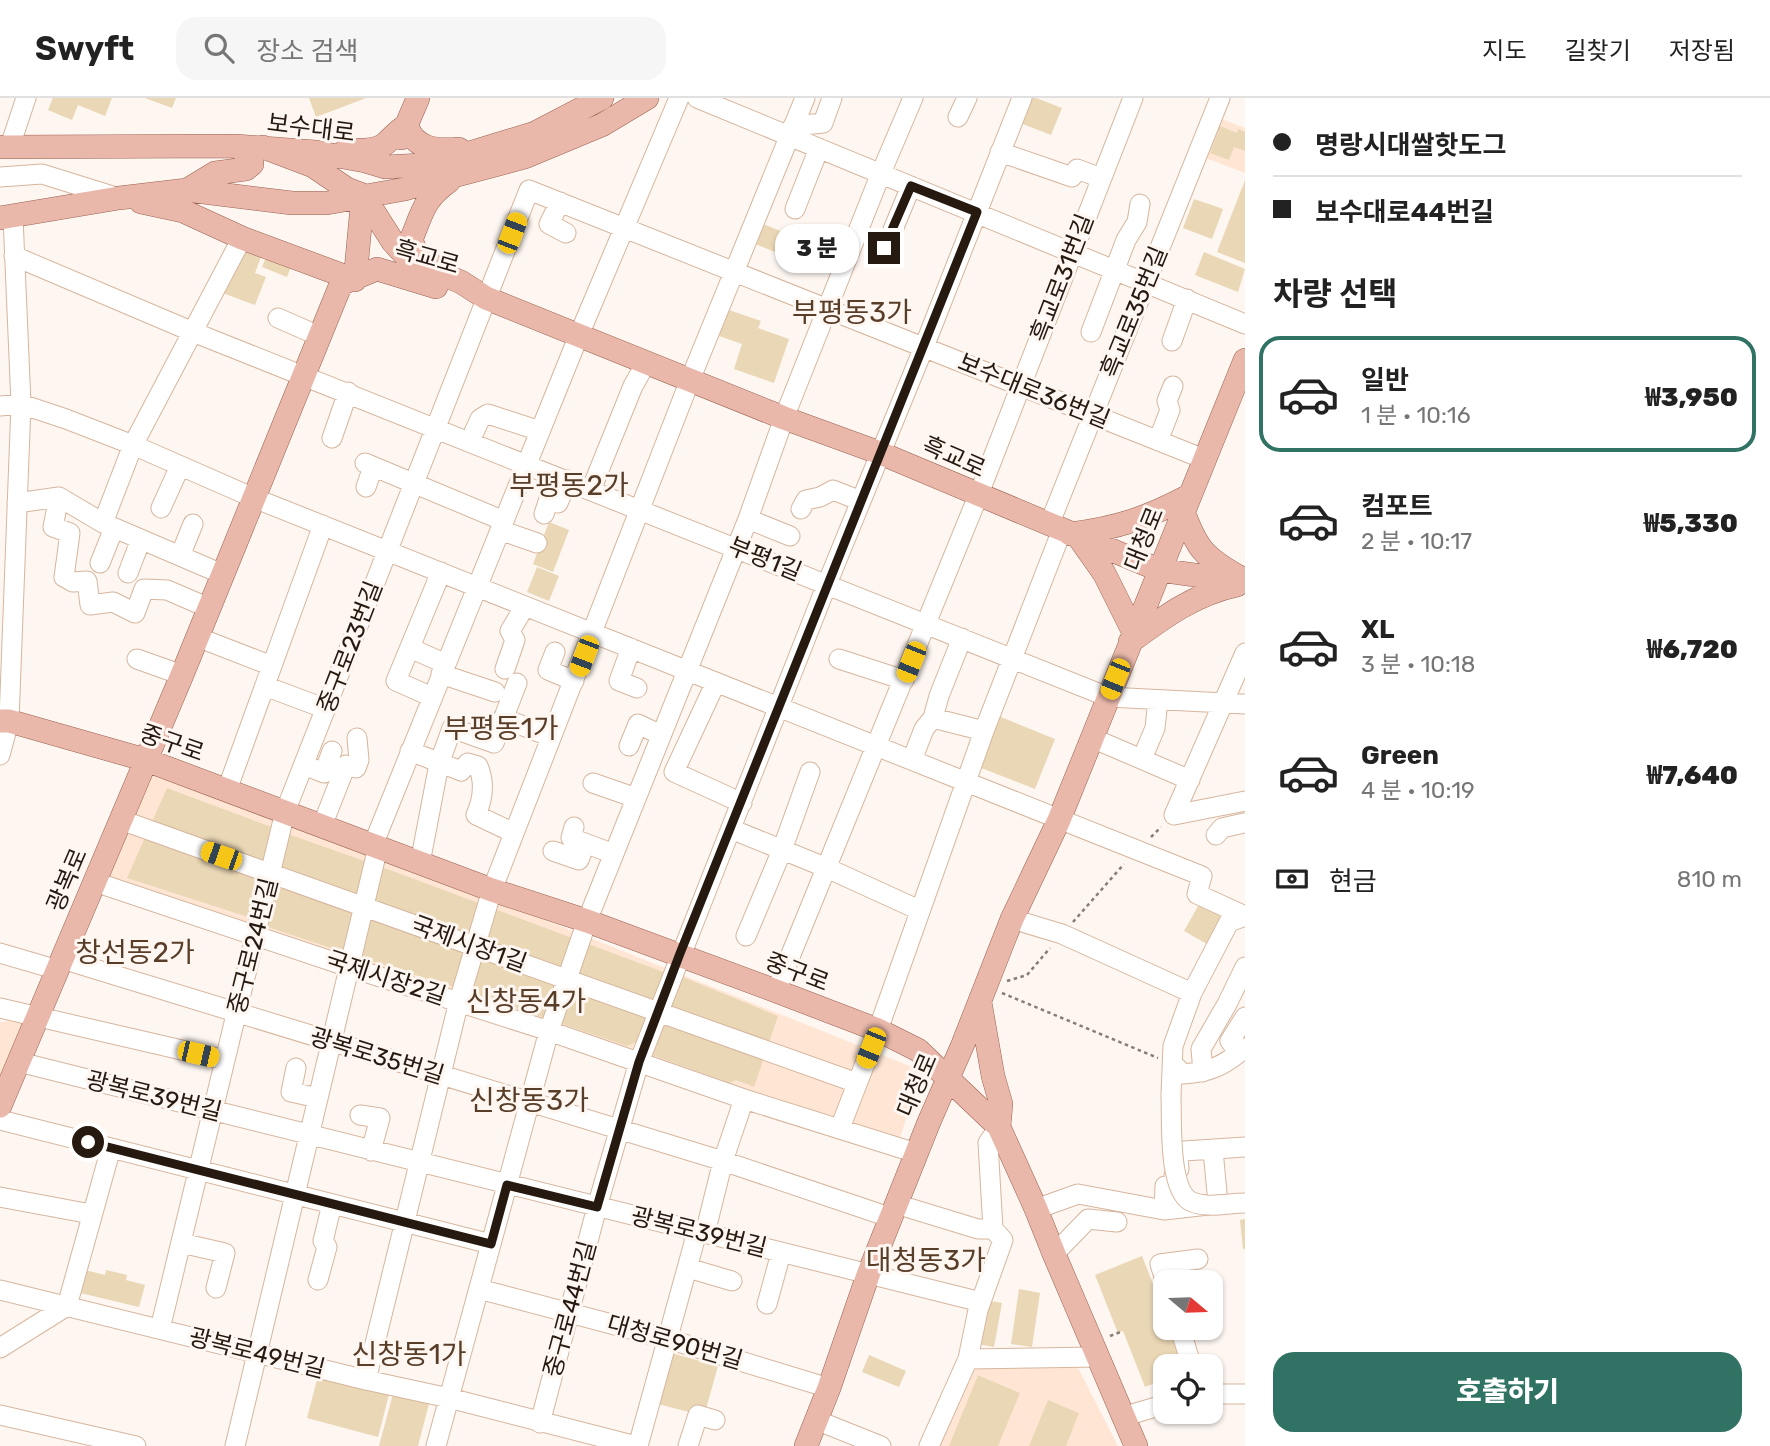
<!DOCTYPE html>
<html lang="ko">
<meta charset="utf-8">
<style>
:root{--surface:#fff;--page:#f6f6f6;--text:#222;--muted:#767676;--line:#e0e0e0;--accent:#307263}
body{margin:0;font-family:Rubik,"Noto Sans KR",sans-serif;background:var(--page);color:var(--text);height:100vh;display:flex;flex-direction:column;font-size:26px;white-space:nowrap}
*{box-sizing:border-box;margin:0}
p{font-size:23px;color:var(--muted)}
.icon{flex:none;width:38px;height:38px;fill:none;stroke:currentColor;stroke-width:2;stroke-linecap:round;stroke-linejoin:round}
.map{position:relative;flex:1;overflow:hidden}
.details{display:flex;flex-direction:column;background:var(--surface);width:525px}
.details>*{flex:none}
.guide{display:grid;align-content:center;height:154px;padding:0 28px;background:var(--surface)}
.needle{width:46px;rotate:109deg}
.buttons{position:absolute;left:1153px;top:1172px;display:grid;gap:14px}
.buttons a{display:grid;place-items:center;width:70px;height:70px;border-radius:14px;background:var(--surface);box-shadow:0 2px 5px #0004;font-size:35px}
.end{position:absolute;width:32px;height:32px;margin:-16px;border:9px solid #251910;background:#fff;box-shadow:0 0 0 4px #fff}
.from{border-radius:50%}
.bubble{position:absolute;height:49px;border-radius:21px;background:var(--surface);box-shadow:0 2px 5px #0004;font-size:23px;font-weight:800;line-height:49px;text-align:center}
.car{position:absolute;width:21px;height:42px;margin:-21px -10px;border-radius:9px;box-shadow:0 0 5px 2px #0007;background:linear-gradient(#f5c518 24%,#345 0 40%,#f5c518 0 76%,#345 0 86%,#f5c518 0)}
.guide b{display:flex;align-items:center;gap:24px;height:66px;font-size:26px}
.guide b+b{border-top:2px solid var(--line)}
.guide i{width:18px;height:18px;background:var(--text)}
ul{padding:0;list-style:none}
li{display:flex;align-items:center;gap:21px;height:116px;margin:0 14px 10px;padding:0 14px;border:4px solid transparent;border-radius:21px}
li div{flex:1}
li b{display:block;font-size:26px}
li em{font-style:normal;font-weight:800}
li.selected{border-color:var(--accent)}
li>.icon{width:63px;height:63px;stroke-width:1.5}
h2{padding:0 28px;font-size:32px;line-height:84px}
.pay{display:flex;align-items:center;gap:18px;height:77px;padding:0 28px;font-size:26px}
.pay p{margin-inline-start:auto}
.action{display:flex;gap:14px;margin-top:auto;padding:14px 28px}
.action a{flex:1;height:80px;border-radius:21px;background:var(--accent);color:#fff;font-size:28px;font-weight:800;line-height:80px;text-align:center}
header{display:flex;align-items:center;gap:42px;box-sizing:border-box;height:98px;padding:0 35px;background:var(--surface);border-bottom:2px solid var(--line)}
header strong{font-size:33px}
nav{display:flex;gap:38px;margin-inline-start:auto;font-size:24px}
.search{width:490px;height:63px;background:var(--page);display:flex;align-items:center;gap:18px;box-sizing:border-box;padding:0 24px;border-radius:21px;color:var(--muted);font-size:26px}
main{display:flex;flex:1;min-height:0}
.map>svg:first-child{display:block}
</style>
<header>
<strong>Swyft</strong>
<div class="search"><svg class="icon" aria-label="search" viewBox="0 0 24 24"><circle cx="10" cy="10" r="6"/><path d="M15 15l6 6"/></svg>장소 검색</div>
<nav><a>지도</a><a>길찾기</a><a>저장됨</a></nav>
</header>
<main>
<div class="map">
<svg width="1245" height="1348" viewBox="0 0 1245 1348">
<rect width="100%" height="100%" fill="#fdf6f1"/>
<path fill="#ffe6d4" d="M1217,19L1245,30V75L1201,58Z
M146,662L922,973L899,1042L95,784Z
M37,920L0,1008V924Z
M1076,1266L1118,1348H935L972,1268Z"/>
<path fill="#ead7b5" d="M53,0H112L105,18L78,7L72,22L48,12Z
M145,0H176L172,10Z
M309,0H366L316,19Z
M1029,0H1036L1062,10L1051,37L1020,25Z
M1220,28L1237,35L1238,31L1245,34V53L1234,49L1229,62L1210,55Z
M1245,82V165L1217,154Z
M1194,101L1223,111L1212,141L1183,130Z
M763,126L803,142L795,162L755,146Z
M238,140L264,151L255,175L266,179L255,207L217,193Z
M270,149L295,158L287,179L262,169Z
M1204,154L1245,171L1238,194L1195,177Z
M726,211L761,223L758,230L789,241L774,285L734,271L742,246L716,237Z
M549,424L569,432L553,474L533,466Z
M537,469L559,478L549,503L527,494Z
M996,617L1055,641L1035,691L976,668Z
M167,690L277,731L254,815L248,819L127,780Z
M288,736L390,772L666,875L641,942L627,948L448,887L364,861L265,828Z
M1202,801L1225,814L1207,846L1184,833Z
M678,877L778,918L754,989L736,982L730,985L652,957Z
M1245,1121V1151H1243L1240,1122Z
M1142,1158L1164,1214L1159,1216L1163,1228L1166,1227V1230H1168L1184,1269H1166V1281L1145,1289L1123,1233L1118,1235L1095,1177Z
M81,1171L105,1177L106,1172L127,1177L126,1182L145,1187L139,1209L76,1194Z
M1019,1191L1040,1195L1032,1249L1011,1246Z
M985,1202L1002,1205L994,1249L977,1246Z
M675,1256L718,1268L704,1318L658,1306L672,1257Z
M869,1257L906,1273L899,1289L862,1274Z
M319,1274L390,1293L378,1339L307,1320Z
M978,1277L1020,1295L998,1348H949Z
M394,1292L430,1302L418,1348H379Z
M1048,1302L1079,1315L1066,1348H1029Z"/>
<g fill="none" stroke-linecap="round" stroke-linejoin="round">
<g stroke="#d6b69e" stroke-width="21">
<path id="minor" d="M697,0L1245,226
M958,19L967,0
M793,28L823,25L832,0
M10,48L26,0
M1000,54L1072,79L1077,71L1101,80
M0,79L42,76L119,100
M529,92L1204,361
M560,104L549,126L566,135
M795,111L819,50
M885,151L911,88
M14,158L193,234L1108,599L1245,606
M278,220L319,238
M1091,234L1126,142L1137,124L1140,106
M1172,243L1187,201
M0,308L21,306L66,321L133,347L254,400L1202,778L1197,796L1245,818
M332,340L348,294
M470,343L480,321L488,316L540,333
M1158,343L1170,312L1167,303L1173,288
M365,365L504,423
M366,389L373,369
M591,392L633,288L646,265
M59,399L53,429L70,435L64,479L73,484L87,483L90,507L113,504L135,515L144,491L167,492L209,510
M17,405L59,399L103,425L222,476
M161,410L180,368
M801,411L806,402L820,399L833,392L861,403
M544,416L549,401L558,405L568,382
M748,421L790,438
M103,425L133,347L242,140
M1049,427L1220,0
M500,432L537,445
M180,458L193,426
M100,465L114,430
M128,475L141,441
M197,539L272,568
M410,550L446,566
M631,550L619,583L637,590
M555,554L548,572L574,583
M137,561L182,577
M839,561L904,582
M505,571L515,542L510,533L525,508
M441,576L495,594
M716,584L674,674L742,705
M265,588L326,611
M432,599L396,583L441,474
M503,620L551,639
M933,620L984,633
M1092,640L1190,682
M629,648L638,626L661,637
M410,653L461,673L468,665L478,668C485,684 483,701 476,717L514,735
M0,657L9,623L21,306L13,119
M1142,661L1155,630L1158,602
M912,662L924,631L933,620L939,598L962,540
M304,667L324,675L332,653
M593,685L636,700
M227,692L323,427
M1174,717L1245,555
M1174,717L1245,703
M121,722L857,985
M322,728L346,667L356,670L359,662L357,640
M574,729L571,740L614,756
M731,731L827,770L919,812
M1216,737L1222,730L1244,725
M373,747L579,237L679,0
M553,753L579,762L585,746
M420,765L439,666L452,630L494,645L517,585
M95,784L349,869L549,933L744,1001L916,1055
M1012,821L1062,836L1192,895
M746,838L782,752L810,674
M0,855L58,872
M62,861L723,1063L892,1120
M776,893L978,398L1133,0
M0,910L225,962
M1239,955L1230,943L1245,919
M19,964L981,1204
M1174,967L1183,976C1211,974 1223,968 1245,950
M296,970L291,994L318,1000
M1203,974L1201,951L1227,906L1245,869
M1171,997L1173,948L1192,895L1229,824L1245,818
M360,1017L380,1020L371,1053
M0,1022L491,1146
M840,1030L878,932L984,633L1062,432
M1213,1052L1218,1106
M1174,1077L1179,1071L1178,1056L1184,1053L1245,1049
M0,1099L91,1116
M896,1106L978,1131H993
M1036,1111L1078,1096L1164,1112L1208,1107
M1164,1112L1165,1088
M705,1135L723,1063L744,1001
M181,1145L225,1155L216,1190
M1054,1156L1088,1121L1117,1124
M688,1170L732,1183
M318,1182L327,1149L323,1143L332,1106
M1166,1185L1160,1166L1198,1161
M479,1191L668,1241L829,1290
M0,1192L366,1282L449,1300L636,1348
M767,1206L781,1155
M1180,1230L1192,1269
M160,1231L285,714L529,92
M0,1250L67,1208L111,1050
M968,1261L1097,1259
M366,1282L459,903L492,792L690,282L805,0
M1211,1296H1245
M0,1317L136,1348
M1122,1319L1166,1306
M816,1322L881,1348
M540,1325L597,1109L639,964L827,486L924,249L1022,0
M235,1348L378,749
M436,1348L549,933L587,823L748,421L784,320L881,75L913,0
M638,1348L697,1134
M688,1348L698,1317L715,1322
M929,1348L968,1261L978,1212L1003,1142L993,1131L988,1045L999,1029"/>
</g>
<g stroke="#9b6250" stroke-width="24">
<path id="major" d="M401,40L418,0
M0,49L236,48L316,54L365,63L385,69L422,67L453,60L535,35L602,0
M263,49L313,68L347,91L363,97L393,144L404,156L415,165L461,184L486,200L784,320L880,355L1159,472L1245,484
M346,52C358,52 375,54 385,46C393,39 397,33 407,27C413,51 437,53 459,51
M187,92L215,75L246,71L252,66L251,57L236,48
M141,104L183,113L242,140L355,182
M0,120L119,100L187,92L292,105H327L405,91L525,59L602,27L647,0
M429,164L418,158L411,142C423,113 423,102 449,83
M355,182L363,97
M1183,413C1197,451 1204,459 1239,479
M1070,436C1118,430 1147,420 1189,398
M1080,441L1104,475L1134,535
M1130,544C1164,519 1195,496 1237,487
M0,623H9L146,662L492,792L587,823L776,893L878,932L918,952L999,1029L1036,1111L1054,1156L1136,1348
M980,904L993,978L1001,1006L999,1029
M0,1008L182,577L341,186L377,171L436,189
M806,1348L829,1290L868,1177L929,1024L963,946L1012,821L1059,722L1245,262"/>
</g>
<path stroke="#867d75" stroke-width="2.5" stroke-dasharray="3.5 3.5" stroke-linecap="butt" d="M1151,739L1161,729
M1073,824L1124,766
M1007,883L1027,877L1050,850
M1002,895L1158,960
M1110,1238L1123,1233"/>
<use href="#minor" stroke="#fff" stroke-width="19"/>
<use href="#major" stroke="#e9b8ab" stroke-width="23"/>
<g stroke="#d6b69e" stroke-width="21" stroke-linecap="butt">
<path id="minor-bridge" d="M1171,997C1172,1021 1168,1090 1190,1103C1205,1111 1229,1105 1245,1105"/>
</g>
<use href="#minor-bridge" stroke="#fff" stroke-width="19"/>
</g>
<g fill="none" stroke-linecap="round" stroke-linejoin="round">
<path stroke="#251910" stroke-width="9" d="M88,1044L491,1146L507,1087L597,1109L639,964L679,858L977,114L911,88L884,150"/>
</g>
<g text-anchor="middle" stroke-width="6" stroke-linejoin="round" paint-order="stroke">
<g font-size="24" fill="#251910" stroke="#fdf6f1">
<text transform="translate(311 30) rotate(7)" y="8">보수대로</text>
<text transform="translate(427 159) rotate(16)" y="8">흑교로</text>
<text transform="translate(1062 180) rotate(-69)" y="8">흑교로31번길</text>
<text transform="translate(1134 214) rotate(-68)" y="8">흑교로35번길</text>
<text transform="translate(1034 293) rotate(22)" y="8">보수대로36번길</text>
<text transform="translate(954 359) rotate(24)" y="8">흑교로</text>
<text transform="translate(1144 441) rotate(-68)" y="8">대청로</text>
<text transform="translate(765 461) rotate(22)" y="8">부평1길</text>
<text transform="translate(350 549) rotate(-69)" y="8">중구로23번길</text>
<text transform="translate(172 645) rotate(19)" y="8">중구로</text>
<text transform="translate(67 782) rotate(-67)" y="8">광복로</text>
<text transform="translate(469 846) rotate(20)" y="8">국제시장1길</text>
<text transform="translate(253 848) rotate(-76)" y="8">중구로24번길</text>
<text transform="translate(797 874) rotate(21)" y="8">중구로</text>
<text transform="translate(386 880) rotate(18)" y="8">국제시장2길</text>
<text transform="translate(377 958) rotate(17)" y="8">광복로35번길</text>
<text transform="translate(917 987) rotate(-67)" y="8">대청로</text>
<text transform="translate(154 998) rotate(14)" y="8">광복로39번길</text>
<text transform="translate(699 1134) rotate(14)" y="8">광복로39번길</text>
<text transform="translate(570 1211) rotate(-75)" y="8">중구로44번길</text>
<text transform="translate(675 1244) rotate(16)" y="8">대청로90번길</text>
<text transform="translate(257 1255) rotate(14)" y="8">광복로49번길</text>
</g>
<g font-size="28" fill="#583d28" stroke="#fdf6f1">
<text x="852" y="224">부평동3가</text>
<text x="569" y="397">부평동2가</text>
<text x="501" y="640">부평동1가</text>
<text x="135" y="864">창선동2가</text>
<text x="526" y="913">신창동4가</text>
<text x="529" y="1012">신창동3가</text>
<text x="926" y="1172">대청동3가</text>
<text x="409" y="1266">신창동1가</text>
</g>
</g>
</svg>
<div class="buttons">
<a><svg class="needle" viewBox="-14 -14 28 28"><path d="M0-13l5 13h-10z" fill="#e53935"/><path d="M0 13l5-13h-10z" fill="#767676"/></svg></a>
<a><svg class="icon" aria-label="locate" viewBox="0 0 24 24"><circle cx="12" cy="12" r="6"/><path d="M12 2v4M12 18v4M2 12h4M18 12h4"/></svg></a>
</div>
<i class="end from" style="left:88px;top:1044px"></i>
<i class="end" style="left:884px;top:150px"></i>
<div class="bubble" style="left:775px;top:126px;width:84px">3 분</div>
<i class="car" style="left:512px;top:135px;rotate:21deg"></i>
<i class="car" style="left:584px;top:558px;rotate:201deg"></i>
<i class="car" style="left:911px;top:564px;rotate:202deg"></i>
<i class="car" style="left:1115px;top:581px;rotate:202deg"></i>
<i class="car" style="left:221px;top:758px;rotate:289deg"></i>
<i class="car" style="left:871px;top:950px;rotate:202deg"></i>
<i class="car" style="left:198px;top:956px;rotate:103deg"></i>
</div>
<section class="details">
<div class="guide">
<b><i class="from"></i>명랑시대쌀핫도그</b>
<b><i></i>보수대로44번길</b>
</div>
<h2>차량 선택</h2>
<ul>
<li class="selected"><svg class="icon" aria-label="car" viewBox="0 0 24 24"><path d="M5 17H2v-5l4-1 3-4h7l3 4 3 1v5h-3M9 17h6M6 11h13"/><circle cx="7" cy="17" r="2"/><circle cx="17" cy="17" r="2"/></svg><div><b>일반</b><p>1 분 · 10:16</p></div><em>₩3,950</em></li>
<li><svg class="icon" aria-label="car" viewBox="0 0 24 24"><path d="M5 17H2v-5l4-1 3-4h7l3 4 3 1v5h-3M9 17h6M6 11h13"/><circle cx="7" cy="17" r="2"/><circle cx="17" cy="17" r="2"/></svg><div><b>컴포트</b><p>2 분 · 10:17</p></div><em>₩5,330</em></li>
<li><svg class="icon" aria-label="car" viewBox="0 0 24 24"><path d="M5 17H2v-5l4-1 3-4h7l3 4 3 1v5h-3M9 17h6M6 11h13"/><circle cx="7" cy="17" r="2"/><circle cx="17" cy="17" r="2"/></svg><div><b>XL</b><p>3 분 · 10:18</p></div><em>₩6,720</em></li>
<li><svg class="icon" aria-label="car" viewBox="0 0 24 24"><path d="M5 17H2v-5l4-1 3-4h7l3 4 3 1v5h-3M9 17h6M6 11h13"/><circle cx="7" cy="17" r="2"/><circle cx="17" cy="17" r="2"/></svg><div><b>Green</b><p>4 분 · 10:19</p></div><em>₩7,640</em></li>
</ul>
<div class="pay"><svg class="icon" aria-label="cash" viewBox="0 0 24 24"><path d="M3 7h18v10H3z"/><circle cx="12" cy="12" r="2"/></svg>현금<p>810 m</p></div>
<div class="action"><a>호출하기</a></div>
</section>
</main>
